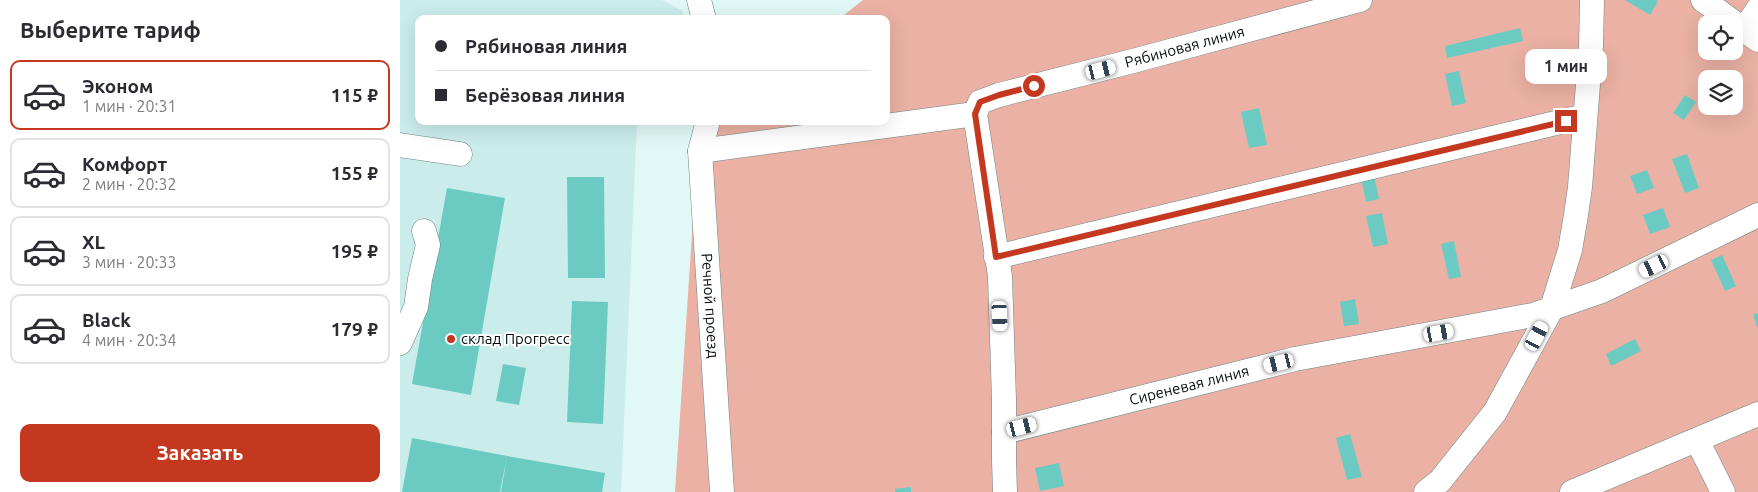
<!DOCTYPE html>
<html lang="ru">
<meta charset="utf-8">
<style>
:root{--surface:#fff;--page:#f7f7f7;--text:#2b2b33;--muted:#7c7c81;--line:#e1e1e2;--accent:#c43820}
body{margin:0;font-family:Ubuntu,sans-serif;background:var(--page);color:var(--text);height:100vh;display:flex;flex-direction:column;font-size:19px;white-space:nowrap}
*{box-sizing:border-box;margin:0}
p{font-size:16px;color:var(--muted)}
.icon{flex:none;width:28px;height:28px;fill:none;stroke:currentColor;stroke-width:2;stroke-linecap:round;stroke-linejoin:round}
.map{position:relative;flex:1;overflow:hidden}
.sheet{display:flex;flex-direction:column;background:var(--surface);width:400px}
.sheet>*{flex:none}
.hud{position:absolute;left:15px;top:15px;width:475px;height:110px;border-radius:10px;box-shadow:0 5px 20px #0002;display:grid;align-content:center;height:110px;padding:0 20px;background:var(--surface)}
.buttons{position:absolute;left:1298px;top:15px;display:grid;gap:10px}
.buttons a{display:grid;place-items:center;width:45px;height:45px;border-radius:10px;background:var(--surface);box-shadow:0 5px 20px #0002;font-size:25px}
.end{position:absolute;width:22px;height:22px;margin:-11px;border:6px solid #c43820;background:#fff;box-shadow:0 0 0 2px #fff}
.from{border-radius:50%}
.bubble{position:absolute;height:35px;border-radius:10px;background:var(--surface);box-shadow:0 5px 20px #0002;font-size:16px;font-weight:600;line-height:35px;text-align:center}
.car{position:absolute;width:15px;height:30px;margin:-15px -8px;border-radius:6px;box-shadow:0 0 4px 1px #0007;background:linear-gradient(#fff 24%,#345 0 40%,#fff 0 76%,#345 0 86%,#fff 0)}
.hud b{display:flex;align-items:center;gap:18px;height:48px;font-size:19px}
.hud b+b{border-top:1px solid var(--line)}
.hud i{width:12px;height:12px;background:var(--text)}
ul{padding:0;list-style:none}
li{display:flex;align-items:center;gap:15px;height:70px;margin:0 10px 8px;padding:0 10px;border:2px solid var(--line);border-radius:10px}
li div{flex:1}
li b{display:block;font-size:19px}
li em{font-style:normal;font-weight:600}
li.active{border-color:var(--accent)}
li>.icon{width:45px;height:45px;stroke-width:1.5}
h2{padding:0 20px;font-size:22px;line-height:60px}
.button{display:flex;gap:10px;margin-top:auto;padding:10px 20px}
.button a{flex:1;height:58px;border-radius:10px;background:var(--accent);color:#fff;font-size:20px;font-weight:600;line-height:58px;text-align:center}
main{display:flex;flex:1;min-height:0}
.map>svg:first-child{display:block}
</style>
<main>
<section class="sheet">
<h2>Выберите тариф</h2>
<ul>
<li class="active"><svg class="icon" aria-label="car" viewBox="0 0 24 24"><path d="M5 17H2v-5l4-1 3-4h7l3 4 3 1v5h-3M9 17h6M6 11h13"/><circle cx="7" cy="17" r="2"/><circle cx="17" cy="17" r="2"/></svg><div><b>Эконом</b><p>1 мин · 20:31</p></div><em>115 ₽</em></li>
<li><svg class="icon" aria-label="car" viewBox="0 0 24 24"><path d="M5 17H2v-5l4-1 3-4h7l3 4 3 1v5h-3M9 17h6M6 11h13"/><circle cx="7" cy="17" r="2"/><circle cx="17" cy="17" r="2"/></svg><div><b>Комфорт</b><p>2 мин · 20:32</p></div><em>155 ₽</em></li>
<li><svg class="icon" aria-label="car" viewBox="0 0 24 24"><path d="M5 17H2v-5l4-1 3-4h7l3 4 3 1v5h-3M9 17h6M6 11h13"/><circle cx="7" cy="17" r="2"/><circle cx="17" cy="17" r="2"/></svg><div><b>XL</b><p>3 мин · 20:33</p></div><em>195 ₽</em></li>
<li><svg class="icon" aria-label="car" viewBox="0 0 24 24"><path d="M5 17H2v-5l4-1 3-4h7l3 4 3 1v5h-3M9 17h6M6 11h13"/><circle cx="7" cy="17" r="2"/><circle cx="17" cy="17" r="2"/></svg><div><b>Black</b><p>4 мин · 20:34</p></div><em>179 ₽</em></li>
</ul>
<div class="button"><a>Заказать</a></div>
</section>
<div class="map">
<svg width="1358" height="492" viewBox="0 0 1358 492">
<rect width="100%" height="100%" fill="#e0f9f6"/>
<path fill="#caecea" d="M0,0H262L283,11V19H19V121H237L221,492H0Z"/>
<path fill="#eab1a4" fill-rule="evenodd" d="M463,0H1358V492H275L299,127L306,121H486V19H439ZM1306,24H1334V51H1306ZM1306,79H1334V106H1306Z"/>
<path fill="#6bcbc3" d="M1225,0H1256L1258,1L1250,15Z
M1120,28L1123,41L1047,58L1045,46Z
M1059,71L1066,103L1052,106L1045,74Z
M1285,95L1296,102L1284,120L1273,113Z
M859,108L867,145L849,148L841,112Z
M1287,154L1299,188L1285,193L1272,159Z
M1247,170L1254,188L1237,194L1230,176Z
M974,175L979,199L966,202L961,178Z
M167,177H204L205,278H168Z
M47,188L105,198L71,395L12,384Z
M1263,208L1270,227L1250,234L1243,215Z
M982,213L988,244L973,247L966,216Z
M1054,241L1061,277L1049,279L1041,244Z
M1322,255L1336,286L1325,291L1311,260Z
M955,299L959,324L944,326L940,302Z
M172,301L208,302L203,424L167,422Z
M1358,313V329L1353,315Z
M1235,339L1241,351L1211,366L1206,354Z
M103,364L126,368L119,405L96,401Z
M950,434L962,477L947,480L936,438Z
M12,438L107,456L100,492H2Z
M107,456L205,473L202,492H101Z
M659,463L664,486L640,491L635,468Z
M511,487V492H495V489Z"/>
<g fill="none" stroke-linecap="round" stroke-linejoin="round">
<g stroke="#6d8482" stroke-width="25">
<g id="minor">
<path d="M299,0L304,19"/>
<path d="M1303,0L1358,40"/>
<path d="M1344,30L1358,9"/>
<path id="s1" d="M308,121L300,151L322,492"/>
<path d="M0,145L60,154"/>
<path d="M300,151L575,114"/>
<path d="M596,257L1185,116"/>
<path d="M0,343L16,307L20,279L28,245L24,231"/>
<path id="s2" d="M604,432L895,359L1133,315L1202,291L1358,215"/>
<path d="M1297,440L1323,492"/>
<path id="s3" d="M605,492L604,460V400L600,276L575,114L580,102L599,95L733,61L960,0"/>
<path d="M1026,492L1040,481L1095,412L1152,308L1170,250L1176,215L1180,187L1191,46L1192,0"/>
<path d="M1172,492L1358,414"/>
</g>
</g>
<use href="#minor" stroke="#fff" stroke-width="24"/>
</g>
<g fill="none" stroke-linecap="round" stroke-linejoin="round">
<path stroke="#c43820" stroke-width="6" d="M634,86L599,95L580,102L575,114L596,257L1166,121"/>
</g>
<circle fill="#c43820" stroke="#fff" stroke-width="2" cx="51" cy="339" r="5"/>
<g text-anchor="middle" stroke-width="4" stroke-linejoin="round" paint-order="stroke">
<g font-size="15" fill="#060e0d" stroke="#fff">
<text dy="5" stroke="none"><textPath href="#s3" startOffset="605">Рябиновая линия</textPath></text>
<text dy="5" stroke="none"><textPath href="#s1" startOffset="186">Речной проезд</textPath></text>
<text dy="5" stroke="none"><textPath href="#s2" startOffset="191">Сиреневая линия</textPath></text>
</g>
<g font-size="15" fill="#060e0d" stroke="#fff" text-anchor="start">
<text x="61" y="344">склад Прогресс</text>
</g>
</g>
</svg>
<div class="buttons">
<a><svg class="icon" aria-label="locate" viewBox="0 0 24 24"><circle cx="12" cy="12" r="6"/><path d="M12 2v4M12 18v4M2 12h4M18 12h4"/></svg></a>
<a><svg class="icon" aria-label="layers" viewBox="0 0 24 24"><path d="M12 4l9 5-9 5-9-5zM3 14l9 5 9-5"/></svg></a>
</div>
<i class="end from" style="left:634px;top:86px"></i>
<i class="end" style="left:1166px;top:121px"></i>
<div class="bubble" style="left:1125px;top:49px;width:82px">1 мин</div>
<i class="car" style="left:701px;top:70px;rotate:76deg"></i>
<i class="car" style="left:1254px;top:266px;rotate:244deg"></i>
<i class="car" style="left:600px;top:316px;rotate:177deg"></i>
<i class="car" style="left:1039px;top:333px;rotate:80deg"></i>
<i class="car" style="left:1137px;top:336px;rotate:28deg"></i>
<i class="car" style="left:879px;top:363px;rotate:256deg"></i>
<i class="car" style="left:622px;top:427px;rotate:76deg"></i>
<div class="hud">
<b><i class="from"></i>Рябиновая линия</b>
<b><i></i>Берёзовая линия</b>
</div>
</div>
</main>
